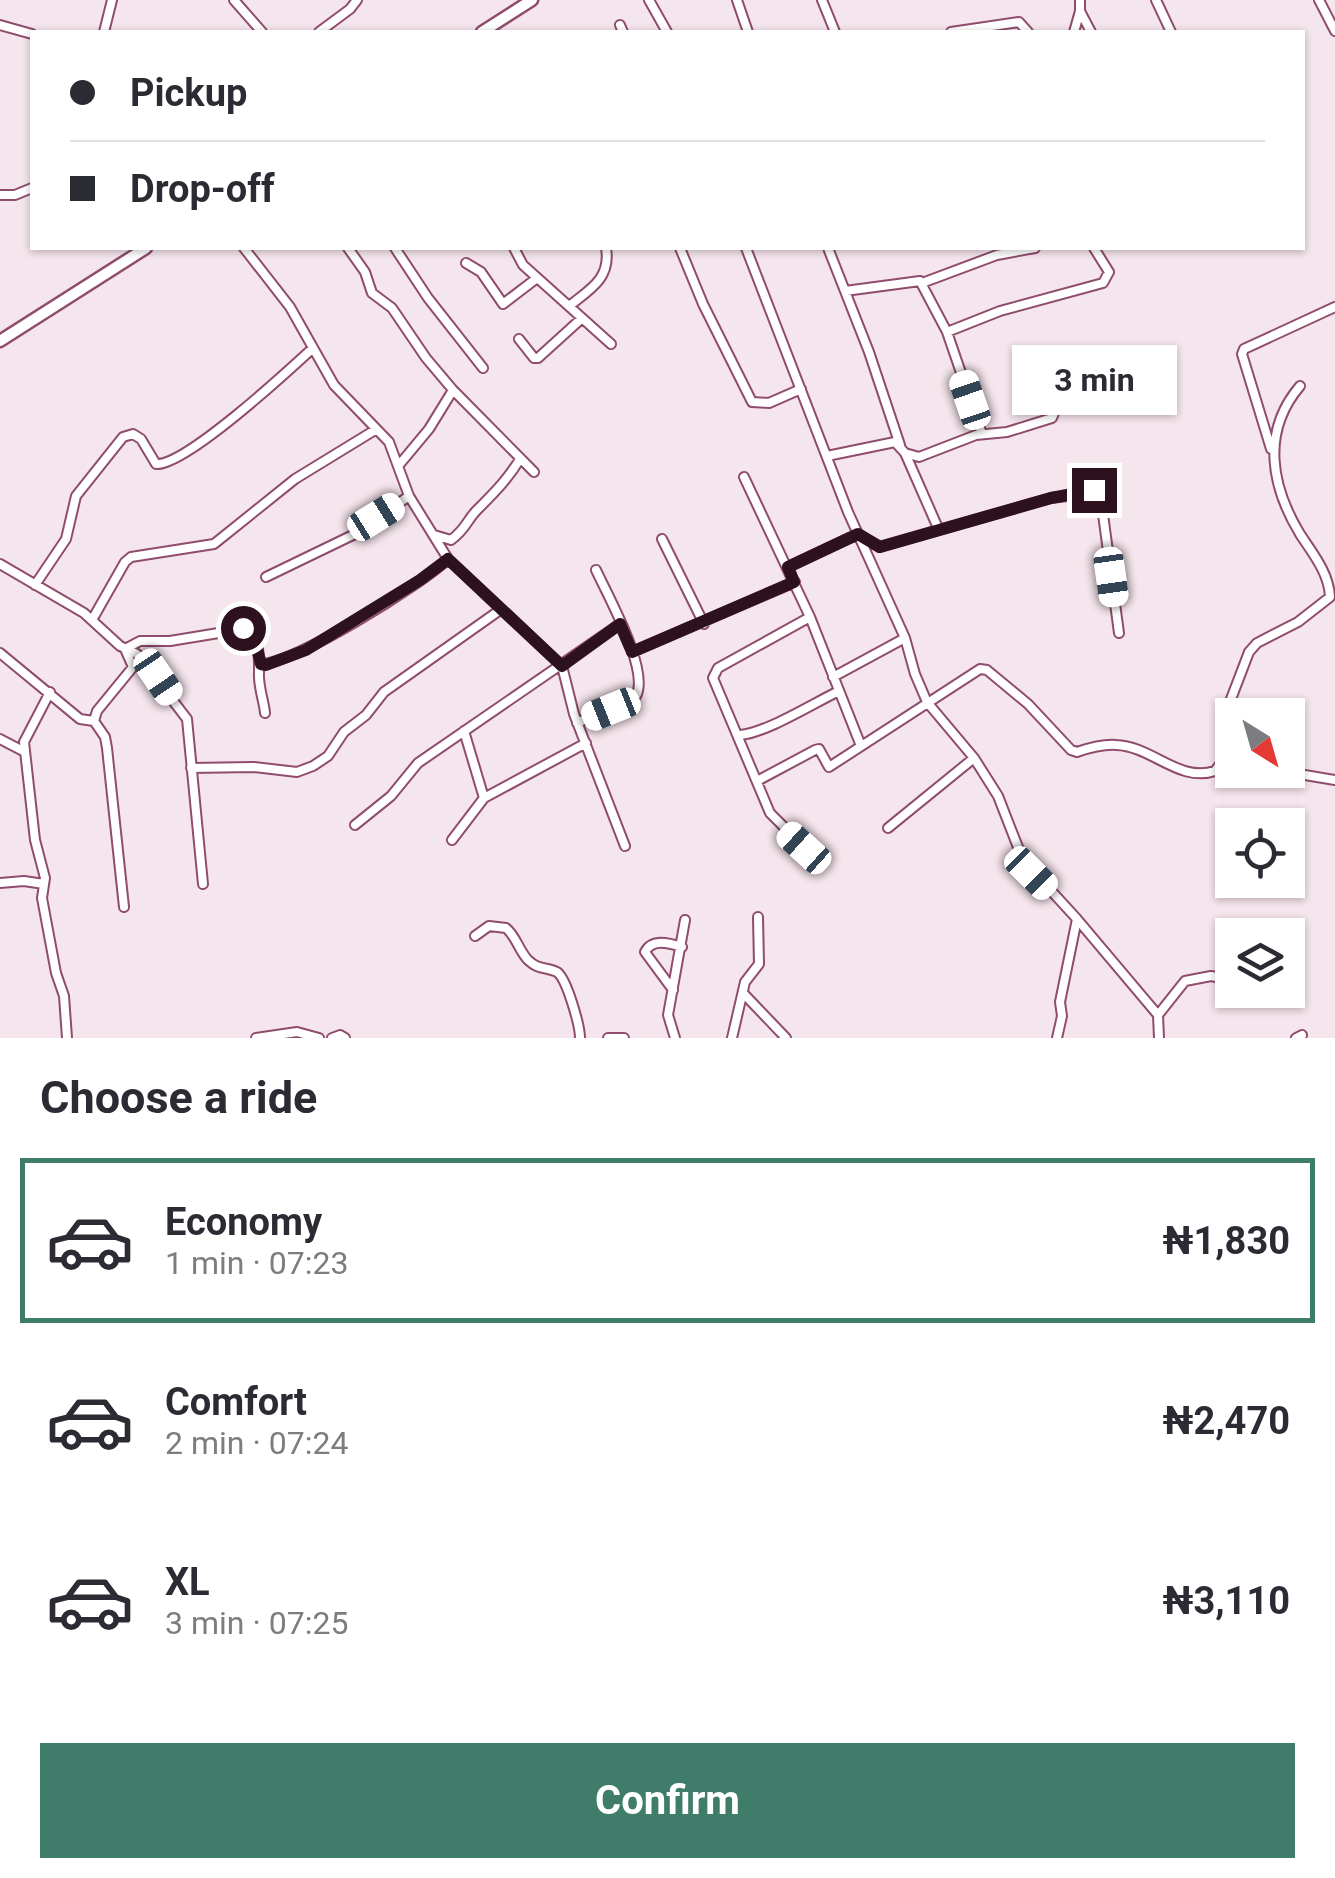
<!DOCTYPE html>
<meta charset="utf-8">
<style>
:root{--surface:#fff;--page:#f7f7f7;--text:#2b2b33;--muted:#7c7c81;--line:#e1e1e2;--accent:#3f7d6a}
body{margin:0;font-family:Roboto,sans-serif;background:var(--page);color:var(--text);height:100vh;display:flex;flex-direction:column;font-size:38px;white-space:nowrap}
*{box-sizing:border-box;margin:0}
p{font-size:32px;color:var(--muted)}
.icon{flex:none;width:55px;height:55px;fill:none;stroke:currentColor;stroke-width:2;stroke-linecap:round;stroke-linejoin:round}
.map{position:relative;height:1038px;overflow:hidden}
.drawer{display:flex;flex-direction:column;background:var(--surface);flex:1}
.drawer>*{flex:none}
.banner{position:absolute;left:30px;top:30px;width:1275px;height:220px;border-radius:0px;box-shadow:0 2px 8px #0004;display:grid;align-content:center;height:220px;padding:0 40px;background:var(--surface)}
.needle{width:65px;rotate:143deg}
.tools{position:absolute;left:1215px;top:698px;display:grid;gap:20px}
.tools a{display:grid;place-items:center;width:90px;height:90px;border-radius:0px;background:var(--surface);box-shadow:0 2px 8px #0004;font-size:50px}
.end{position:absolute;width:45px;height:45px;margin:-22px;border:12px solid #2d111f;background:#fff;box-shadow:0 0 0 5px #fff}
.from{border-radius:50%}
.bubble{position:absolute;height:70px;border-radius:0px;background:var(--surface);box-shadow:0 2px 8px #0004;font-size:32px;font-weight:700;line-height:70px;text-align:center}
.car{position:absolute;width:30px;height:60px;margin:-30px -15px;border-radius:12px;box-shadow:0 0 8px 2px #0007;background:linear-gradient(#fff 24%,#345 0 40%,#fff 0 76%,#345 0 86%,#fff 0)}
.banner b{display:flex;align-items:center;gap:35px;height:95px;font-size:38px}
.banner b+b{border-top:2px solid var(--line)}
.banner i{width:25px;height:25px;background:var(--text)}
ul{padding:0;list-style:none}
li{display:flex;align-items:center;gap:30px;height:165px;margin:0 20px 15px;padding:0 20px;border:5px solid transparent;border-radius:0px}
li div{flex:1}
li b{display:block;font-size:38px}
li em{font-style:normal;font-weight:700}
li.current{border-color:var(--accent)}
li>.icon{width:90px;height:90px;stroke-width:1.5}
h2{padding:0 40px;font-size:45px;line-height:120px}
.button{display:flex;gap:20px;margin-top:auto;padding:20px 40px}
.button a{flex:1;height:115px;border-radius:0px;background:var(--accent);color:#fff;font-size:40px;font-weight:700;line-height:115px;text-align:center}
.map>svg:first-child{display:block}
</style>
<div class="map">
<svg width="1335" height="1038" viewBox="0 0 1335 1038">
<rect width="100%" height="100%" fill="#f5e5ec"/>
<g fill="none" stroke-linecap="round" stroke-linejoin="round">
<g stroke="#904c6d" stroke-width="12">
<path id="street" d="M234,0L262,32
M649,0L667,32
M737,0L748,32
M822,0L835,32
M1156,0L1171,32
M1319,0L1335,31
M1080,11L1091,32
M0,25L32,34
M620,25L623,32
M104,32L112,0
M319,32L350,9L357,0
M951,32L1019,22L1028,32
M1074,32L1080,11V0
M0,195H15L32,188
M244,248L290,307L334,385L389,442L409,496L448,559L562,666L574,714L625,846
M348,248L365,272L372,293L392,308L426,358L453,390L534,472
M395,248L428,298L483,368
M514,248L523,265L611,344
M680,248L703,304L752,402L769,403L801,389
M746,248L848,512L905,638L915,674L927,702L974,758L998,796L1023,860L1077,919L1060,1002L1062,1016L1057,1038
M828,248L869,352L900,445
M466,263L481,272L503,304L537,278
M922,283L997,255L1035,248
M845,291L920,281L947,332L982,434
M569,306C591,289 611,278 606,248
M947,332L1000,311L1103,283L1109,272L1094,248
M519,339L534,358H538L581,319
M1271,449L1242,354L1244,349L1335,307
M905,453L938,528
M827,456L895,442L905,453L919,457L976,435L1007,432L1052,418L1055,411L1036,352
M399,465L429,429L453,390
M744,477L810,617L861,746
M434,535L451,540C467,528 466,521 477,510C494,493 508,479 520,459
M662,539L704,624
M0,564L84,613L120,646L137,654L187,719L203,884
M788,567L858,534L879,547L1051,498L1100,492L1119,633
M266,577L355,534L409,496
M35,585L66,539L76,496L123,437L133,434L141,439L156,464C185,466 287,372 313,348
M810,617L718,668L713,678L770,813L820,863
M92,620L125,562L131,557L214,544L295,479L375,430
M632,652L795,582
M0,653L80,719L94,721
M261,664C296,663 420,585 448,559
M833,677L905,638
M50,692L24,742L35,840L45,878L42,898L56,973L64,996L67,1038
M577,723L636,696C650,671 608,596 596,570
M740,735C766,733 812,704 839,691
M0,739L23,751
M191,768L254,767L297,772L313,766L328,756L344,732L366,715L384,692L500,610
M1275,770L1335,780
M757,781L815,750L819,749L829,767L980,669L987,670L1028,704L1071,750L1077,752C1089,748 1103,744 1116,745C1152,746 1179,783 1215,771L1221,763L1231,699L1249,652L1257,643L1298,622L1330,597C1329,573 1313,554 1300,534C1271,486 1261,432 1300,386
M484,798L586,743
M355,825L391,796L418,763L620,624
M888,828L974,758
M452,840L484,798L464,731
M0,883L24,881L44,884
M124,907L107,748L105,737L94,721L97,711L133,667L125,649L140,641H170L249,628C260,640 259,658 259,673C258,686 264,701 265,713
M1077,919L1158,1015L1159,1038
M475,936L489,926L506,928C516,936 519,951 528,960C538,970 547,967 557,972C567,979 580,1026 580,1038
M673,990L645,952C652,938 669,943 682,947
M1253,990L1262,994
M743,993L786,1038
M1158,1015L1185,981L1211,976L1232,980
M256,1038L297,1032L319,1038
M332,1038L340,1035L345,1038
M608,1038H624
M675,1038L668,1015L685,920
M732,1038L745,982L759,964L758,917
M1296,1038L1302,1035"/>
</g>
<g stroke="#904c6d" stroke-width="15">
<path id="secondary" d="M482,32L532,0
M0,341L146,248"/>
</g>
<use href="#street" stroke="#fff" stroke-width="8"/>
<use href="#secondary" stroke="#fff" stroke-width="10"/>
</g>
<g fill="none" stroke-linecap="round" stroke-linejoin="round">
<path stroke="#2d111f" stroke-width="12" d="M243,628L252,630L261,664L266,665L306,650L420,580L448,559L562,666L620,624L632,652L794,582L788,567L858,534L880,547L1051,498L1094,490"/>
</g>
</svg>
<div class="tools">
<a><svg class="needle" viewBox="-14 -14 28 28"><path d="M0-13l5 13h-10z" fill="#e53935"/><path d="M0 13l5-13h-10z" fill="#7c7c81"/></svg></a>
<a><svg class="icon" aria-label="locate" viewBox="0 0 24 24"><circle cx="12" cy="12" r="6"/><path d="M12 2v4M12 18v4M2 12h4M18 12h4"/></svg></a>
<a><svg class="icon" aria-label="layers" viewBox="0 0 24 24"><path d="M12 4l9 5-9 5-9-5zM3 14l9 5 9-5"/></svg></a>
</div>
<i class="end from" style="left:243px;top:628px"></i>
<i class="end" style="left:1094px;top:490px"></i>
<div class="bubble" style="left:1012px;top:345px;width:165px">3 min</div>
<i class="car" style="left:970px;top:400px;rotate:341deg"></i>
<i class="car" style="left:376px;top:517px;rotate:58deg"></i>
<i class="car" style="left:1111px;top:577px;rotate:172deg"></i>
<i class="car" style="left:158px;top:677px;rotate:146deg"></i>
<i class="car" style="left:611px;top:709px;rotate:248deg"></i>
<i class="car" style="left:804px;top:848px;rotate:312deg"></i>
<i class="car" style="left:1031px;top:873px;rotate:135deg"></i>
<div class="banner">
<b><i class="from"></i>Pickup</b>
<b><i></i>Drop-off</b>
</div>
</div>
<section class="drawer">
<h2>Choose a ride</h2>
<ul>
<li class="current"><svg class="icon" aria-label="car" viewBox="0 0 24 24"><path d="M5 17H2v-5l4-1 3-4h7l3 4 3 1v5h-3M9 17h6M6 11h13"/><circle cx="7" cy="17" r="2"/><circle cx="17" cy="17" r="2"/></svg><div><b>Economy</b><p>1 min · 07:23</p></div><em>₦1,830</em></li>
<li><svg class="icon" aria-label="car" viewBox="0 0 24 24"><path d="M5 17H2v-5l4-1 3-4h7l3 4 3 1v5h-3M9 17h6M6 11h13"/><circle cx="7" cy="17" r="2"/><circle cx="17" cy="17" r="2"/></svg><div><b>Comfort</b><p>2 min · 07:24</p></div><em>₦2,470</em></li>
<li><svg class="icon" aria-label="car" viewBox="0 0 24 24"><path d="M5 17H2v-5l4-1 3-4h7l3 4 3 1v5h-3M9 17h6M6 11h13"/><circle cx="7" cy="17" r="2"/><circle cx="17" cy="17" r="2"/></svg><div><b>XL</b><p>3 min · 07:25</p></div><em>₦3,110</em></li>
</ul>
<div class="button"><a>Confirm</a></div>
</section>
